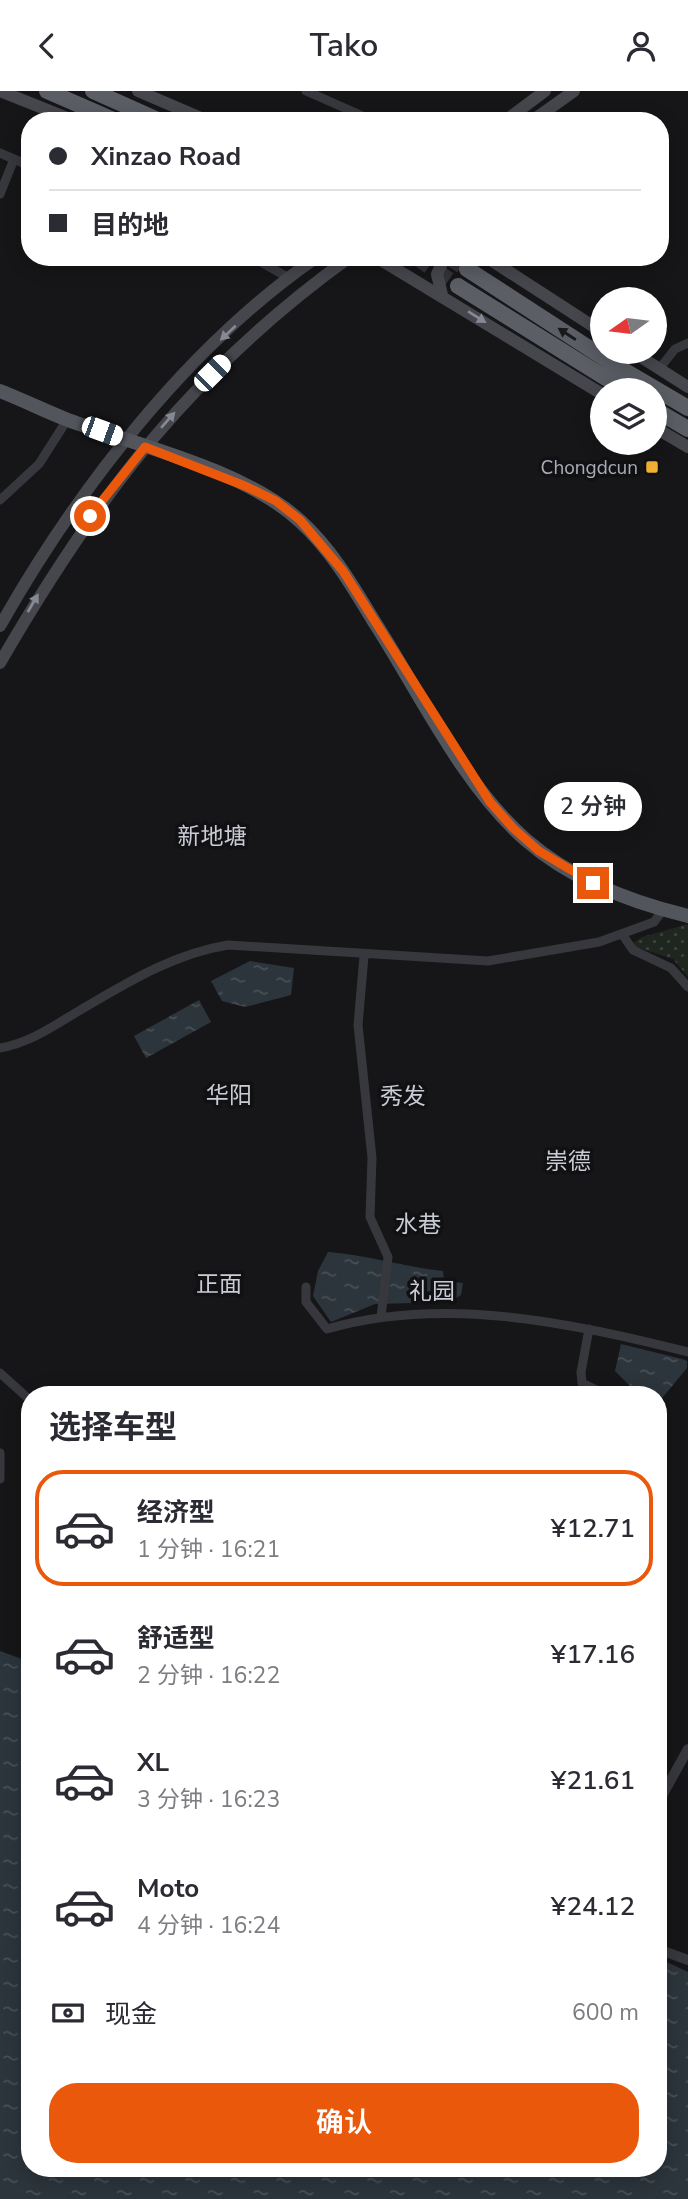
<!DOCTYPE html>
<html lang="zh">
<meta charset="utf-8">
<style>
:root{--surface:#fff;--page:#f2f2f3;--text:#2b2b33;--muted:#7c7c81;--line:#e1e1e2;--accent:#ea580c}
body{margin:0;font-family:"Nunito Sans","Noto Sans SC",sans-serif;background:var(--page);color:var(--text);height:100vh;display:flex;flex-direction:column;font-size:26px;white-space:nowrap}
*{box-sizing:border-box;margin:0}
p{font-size:23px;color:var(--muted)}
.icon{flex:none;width:38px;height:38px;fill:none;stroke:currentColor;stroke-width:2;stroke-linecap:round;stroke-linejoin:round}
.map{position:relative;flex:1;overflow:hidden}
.panel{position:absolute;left:21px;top:1295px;width:646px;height:791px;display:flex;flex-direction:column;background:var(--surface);border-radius:28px;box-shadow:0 4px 18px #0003}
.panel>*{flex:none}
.hud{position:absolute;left:21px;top:21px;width:648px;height:154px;border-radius:28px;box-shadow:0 4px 18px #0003;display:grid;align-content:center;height:154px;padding:0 28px;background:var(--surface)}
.needle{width:46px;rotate:256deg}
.tools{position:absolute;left:590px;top:196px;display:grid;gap:14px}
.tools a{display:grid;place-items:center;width:77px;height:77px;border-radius:50%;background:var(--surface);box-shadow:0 4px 18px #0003;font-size:35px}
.end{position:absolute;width:32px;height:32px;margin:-16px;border:9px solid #ea580c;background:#fff;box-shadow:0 0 0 4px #fff}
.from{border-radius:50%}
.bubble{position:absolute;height:49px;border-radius:24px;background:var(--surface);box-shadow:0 4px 18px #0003;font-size:23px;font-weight:600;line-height:49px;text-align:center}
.car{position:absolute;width:21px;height:42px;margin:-21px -10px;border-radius:9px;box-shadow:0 0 5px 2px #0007;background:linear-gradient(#fff 24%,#345 0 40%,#fff 0 76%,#345 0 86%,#fff 0)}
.hud b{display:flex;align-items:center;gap:24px;height:66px;font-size:26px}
.hud b+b{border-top:2px solid var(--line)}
.hud i{width:18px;height:18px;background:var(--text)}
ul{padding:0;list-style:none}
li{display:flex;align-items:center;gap:21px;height:116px;margin:0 14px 10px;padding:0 14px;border:4px solid transparent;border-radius:28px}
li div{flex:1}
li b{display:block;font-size:26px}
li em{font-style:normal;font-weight:600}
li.active{border-color:var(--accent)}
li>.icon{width:63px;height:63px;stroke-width:1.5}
h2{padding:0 28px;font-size:32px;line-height:84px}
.pay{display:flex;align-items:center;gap:18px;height:77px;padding:0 28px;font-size:26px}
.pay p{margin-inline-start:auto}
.action{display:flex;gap:14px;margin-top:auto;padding:14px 28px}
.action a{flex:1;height:80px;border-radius:28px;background:var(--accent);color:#fff;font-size:28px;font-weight:600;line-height:80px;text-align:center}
header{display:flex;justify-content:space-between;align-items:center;height:91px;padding:0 28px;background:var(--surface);font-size:32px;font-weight:600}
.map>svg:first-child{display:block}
</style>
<header><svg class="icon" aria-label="back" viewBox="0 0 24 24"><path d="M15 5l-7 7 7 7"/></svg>Tako<svg class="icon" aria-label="person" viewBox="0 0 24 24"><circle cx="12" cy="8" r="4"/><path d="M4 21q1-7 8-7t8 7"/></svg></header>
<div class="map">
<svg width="688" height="2108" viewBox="0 0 688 2108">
<defs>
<pattern id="grass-dots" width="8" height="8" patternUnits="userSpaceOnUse" patternTransform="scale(1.75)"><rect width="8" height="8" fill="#1e261f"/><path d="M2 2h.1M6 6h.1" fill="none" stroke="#3c433d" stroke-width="1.8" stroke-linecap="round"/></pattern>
<pattern id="water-ripples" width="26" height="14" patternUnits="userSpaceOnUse" patternTransform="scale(1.75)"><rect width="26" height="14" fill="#2c353c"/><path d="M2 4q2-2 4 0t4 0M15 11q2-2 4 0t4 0" fill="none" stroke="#485056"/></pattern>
</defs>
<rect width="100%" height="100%" fill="#161618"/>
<path fill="url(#grass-dots)" d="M688,833V886L673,868L630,854L642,846Z"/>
<path fill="url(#water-ripples)" d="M250,870L294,877L291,904L245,916L222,910L211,890Z
M199,909L211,931L146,967L134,945Z
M328,1161C368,1164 404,1176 443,1180L444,1190L463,1192L461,1204L450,1211L375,1213L331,1231L313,1205L318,1180Z
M621,1253L682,1268L687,1270V1277L658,1312V1304H639L615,1280Z
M0,1560L30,1571V2077H658V1867L688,1881V2108H0Z"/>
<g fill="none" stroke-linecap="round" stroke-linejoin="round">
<path stroke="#333438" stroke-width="16" stroke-dasharray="16 8" stroke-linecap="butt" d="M416,166L458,195
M448,166L467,178"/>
<path stroke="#37383d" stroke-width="9" d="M306,0L374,30
M0,62L30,75
M0,103L14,68
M252,166L289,187
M659,278L675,258L688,252
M0,409L39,373L67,329
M622,843L633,859L671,877L688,896
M364,865L358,934L372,1067L370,1126L388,1166L381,1226
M0,957C29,952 52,936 77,921C125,893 172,863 228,854L488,870L599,851L654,831L663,819
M306,1196V1211L327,1238C444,1204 572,1232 688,1261
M589,1238L581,1281L582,1292L607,1304
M0,1282L30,1309
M0,1362V1388"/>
<path stroke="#37383d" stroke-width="10" d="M658,1712L688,1658
M658,1858L688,1869"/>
<path stroke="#45474d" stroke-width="12" d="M0,0L75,30
M138,0L208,30
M505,30L545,0
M532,30L574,0
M376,166L602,303
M486,166L602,241
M442,204L437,183L445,166
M633,261L688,296
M654,336L688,356
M0,535C77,399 187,256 317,166
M0,572C97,404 192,280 350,166"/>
<path stroke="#53555c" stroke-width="14" d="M0,300C23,309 45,320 68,329C139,355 245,379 300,430C332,459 353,496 375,532C420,602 463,694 526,749C572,789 630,811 688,825"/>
<path stroke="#5b5e65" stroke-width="16" d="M47,0L116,30
M93,0L160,30
M467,178L618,276L688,317
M458,195L625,299
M654,318L688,338"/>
</g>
<defs><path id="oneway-solid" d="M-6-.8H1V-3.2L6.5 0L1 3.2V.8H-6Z" transform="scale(1.75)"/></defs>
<g fill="#858993">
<use href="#oneway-solid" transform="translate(477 226) rotate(32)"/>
<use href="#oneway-solid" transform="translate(228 242) rotate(137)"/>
<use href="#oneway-solid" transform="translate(168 329) rotate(-49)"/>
<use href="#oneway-solid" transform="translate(33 512) rotate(-60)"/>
</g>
<use fill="#18191b" href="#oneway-solid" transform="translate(567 243) rotate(-147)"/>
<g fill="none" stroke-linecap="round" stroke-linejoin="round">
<path stroke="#ea580c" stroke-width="9" d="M90,425L145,356L245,395L276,410L300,429L343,480L490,711L513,737L539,760L593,792"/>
</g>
<rect fill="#f2b134" stroke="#111113" stroke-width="2.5" x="645" y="369" width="14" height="14" rx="3.5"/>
<g text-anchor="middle" stroke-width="7" stroke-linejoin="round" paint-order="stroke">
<g font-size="19" fill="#a8adb8" stroke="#111113" text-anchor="end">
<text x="638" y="383">Chongdcun</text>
</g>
<g font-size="23" fill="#c9ccd4" stroke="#111113">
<text x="212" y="753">新地塘</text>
<text x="229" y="1012">华阳</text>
<text x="403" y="1013">秀发</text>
<text x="568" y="1078">崇德</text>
<text x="418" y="1141">水巷</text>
<text x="219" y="1201">正面</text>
<text x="432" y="1208">礼园</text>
</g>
</g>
</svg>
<div class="tools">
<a><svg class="needle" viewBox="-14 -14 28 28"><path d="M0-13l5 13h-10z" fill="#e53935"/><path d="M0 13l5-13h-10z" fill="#7c7c81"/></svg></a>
<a><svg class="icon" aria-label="layers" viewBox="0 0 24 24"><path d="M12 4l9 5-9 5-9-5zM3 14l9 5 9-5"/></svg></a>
</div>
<i class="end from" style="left:90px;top:425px"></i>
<i class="end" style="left:593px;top:792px"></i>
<div class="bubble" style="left:544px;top:691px;width:98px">2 分钟</div>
<i class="car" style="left:212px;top:282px;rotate:45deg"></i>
<i class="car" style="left:102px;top:340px;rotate:110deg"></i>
<div class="hud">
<b><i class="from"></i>Xinzao Road</b>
<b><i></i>目的地</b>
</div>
<section class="panel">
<h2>选择车型</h2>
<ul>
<li class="active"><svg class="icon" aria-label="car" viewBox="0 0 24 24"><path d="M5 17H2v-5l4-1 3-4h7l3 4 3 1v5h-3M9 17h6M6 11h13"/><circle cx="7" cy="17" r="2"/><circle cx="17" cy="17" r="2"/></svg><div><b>经济型</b><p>1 分钟 · 16:21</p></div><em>¥12.71</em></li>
<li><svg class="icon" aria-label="car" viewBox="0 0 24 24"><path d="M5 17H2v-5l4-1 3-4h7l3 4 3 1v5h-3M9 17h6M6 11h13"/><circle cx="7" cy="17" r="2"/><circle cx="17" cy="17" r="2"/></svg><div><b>舒适型</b><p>2 分钟 · 16:22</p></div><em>¥17.16</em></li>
<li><svg class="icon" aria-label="car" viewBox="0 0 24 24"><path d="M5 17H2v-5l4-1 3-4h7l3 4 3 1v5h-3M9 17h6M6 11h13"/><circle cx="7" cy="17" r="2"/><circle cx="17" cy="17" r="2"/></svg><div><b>XL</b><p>3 分钟 · 16:23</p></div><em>¥21.61</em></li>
<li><svg class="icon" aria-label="car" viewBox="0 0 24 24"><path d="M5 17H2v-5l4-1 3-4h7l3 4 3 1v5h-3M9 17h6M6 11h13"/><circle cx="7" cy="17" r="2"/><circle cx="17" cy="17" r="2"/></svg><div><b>Moto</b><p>4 分钟 · 16:24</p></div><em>¥24.12</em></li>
</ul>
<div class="pay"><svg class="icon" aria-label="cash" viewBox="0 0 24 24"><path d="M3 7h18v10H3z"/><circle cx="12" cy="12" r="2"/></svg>现金<p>600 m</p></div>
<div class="action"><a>确认</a></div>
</section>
</div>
